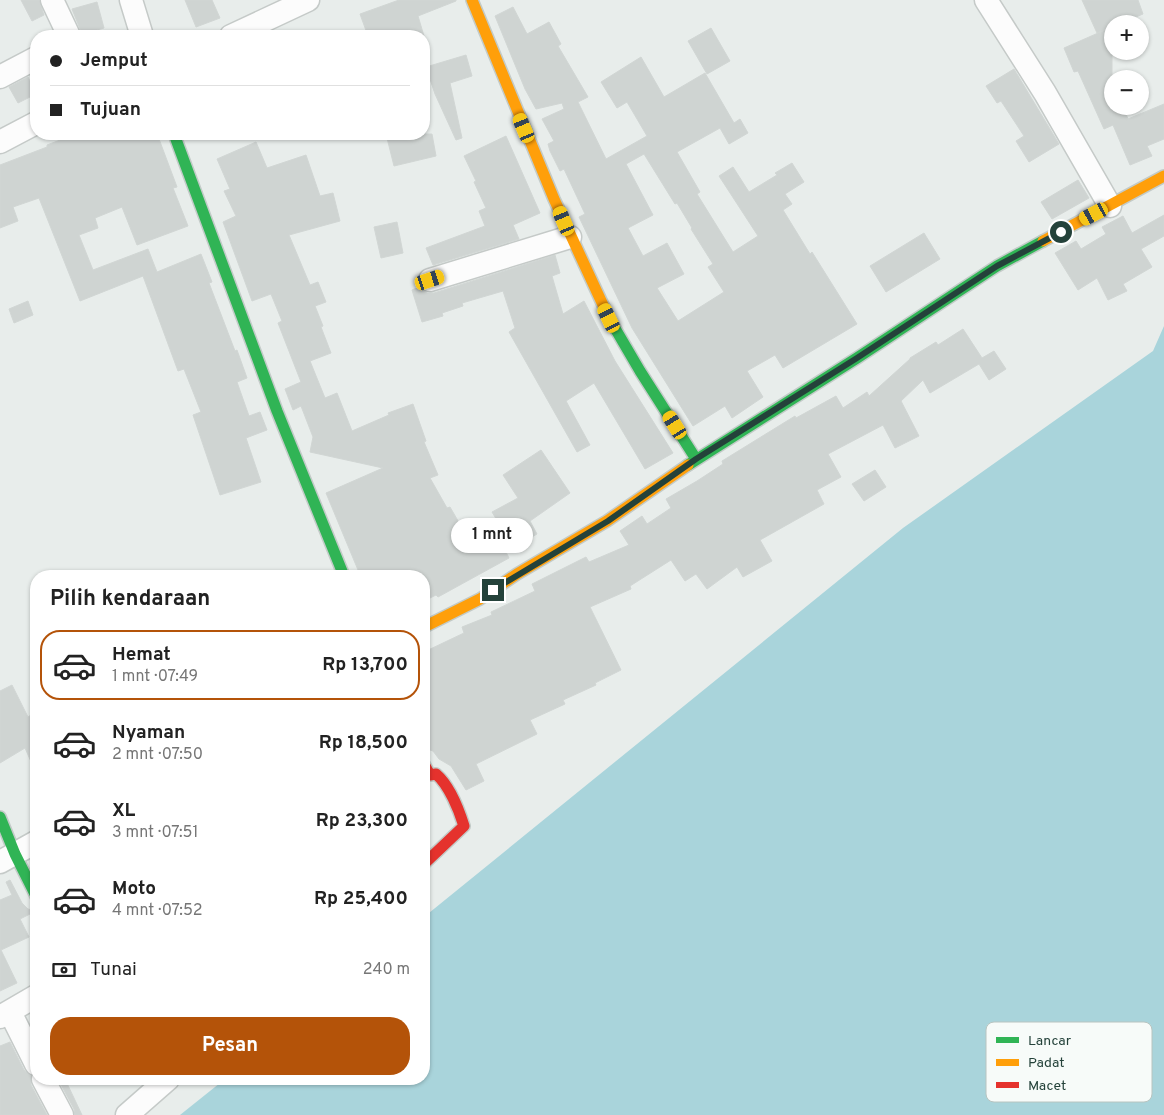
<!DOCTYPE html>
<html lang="id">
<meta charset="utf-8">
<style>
:root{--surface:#fff;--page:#f2f2f2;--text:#222;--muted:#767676;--line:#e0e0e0;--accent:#b45309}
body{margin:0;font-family:Overpass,sans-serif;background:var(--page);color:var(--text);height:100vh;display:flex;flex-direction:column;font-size:19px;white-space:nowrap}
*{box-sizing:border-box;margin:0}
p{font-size:16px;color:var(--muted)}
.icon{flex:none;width:28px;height:28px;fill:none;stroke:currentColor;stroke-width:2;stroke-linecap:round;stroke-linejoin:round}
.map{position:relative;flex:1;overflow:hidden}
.side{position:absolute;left:30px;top:570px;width:400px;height:515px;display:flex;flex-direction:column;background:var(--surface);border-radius:20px;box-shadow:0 1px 4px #0004}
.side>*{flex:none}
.hud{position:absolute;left:30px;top:30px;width:400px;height:110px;border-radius:20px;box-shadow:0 1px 4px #0004;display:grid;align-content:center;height:110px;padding:0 20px;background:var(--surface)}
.tools{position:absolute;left:1104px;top:15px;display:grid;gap:10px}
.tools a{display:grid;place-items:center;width:45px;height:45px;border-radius:50%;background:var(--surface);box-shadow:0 1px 4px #0004;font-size:25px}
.end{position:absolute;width:22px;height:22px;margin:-11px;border:6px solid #24423a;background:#fff;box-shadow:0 0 0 2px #fff}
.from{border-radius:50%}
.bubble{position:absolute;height:35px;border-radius:18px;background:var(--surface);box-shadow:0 1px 4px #0004;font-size:16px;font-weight:700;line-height:35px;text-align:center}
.car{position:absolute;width:15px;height:30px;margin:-15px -8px;border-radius:6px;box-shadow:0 0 4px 1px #0007;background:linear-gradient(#f5c518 24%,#345 0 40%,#f5c518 0 76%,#345 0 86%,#f5c518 0)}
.hud b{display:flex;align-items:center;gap:18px;height:48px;font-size:19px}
.hud b+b{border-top:1px solid var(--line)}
.hud i{width:12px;height:12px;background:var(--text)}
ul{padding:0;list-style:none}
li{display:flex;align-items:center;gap:15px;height:70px;margin:0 10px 8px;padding:0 10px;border:2px solid transparent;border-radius:20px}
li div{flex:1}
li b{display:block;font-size:19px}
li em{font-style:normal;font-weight:700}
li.selected{border-color:var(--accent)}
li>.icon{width:45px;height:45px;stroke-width:1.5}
h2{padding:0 20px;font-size:22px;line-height:60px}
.pay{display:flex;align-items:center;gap:12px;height:55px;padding:0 20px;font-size:19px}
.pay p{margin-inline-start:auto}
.action{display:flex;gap:10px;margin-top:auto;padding:10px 20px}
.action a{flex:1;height:58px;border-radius:20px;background:var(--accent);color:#fff;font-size:20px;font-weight:700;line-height:58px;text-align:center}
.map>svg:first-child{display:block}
</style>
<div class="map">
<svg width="1164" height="1115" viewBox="0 0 1164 1115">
<rect width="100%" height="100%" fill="#e8edeb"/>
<path fill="#a9d4db" d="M1164,326V1115H180L225,1079H424V917L903,528L1153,351Z"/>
<path fill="#cfd4d2" stroke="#d1d6d4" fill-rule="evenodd" d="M21,0H39L44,15L32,21Z
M185,0H212L220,18L196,27Z
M399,0H456V1L418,16L424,36H368L360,14Z
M1082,0H1138L1143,14L1119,24H1112V27L1097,33Z
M97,2L104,28L82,34L72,9Z
M513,7L527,34L549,22L561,44L558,46L588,97L578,102L606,159L647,136L627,102L617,108L601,82L641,57L664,97L705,73L734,123L740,119L748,133L729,144L720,128L677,152L700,192L697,194L733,252L758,236L719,176L733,167L749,192L777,175L775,173L792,163L804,182L785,194L792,204L783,210L810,254L812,252L857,324L783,368L775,355L747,371L763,397L732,418L725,406L693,426L632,328L579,217L585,214L564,169L560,171L550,151L548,144L554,141L542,119L564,109L562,103L536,109L525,89L495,16ZM644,154L675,204L677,203L692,228L691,229L713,264L708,267L724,292L678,321L657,288L684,274L667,243L643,256L628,228L653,215L626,164Z
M711,28L730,61L707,74L688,41Z
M1105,30L1112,47V79H1111L1112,83V106H1123L1128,119L1164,104V139L1147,146L1152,156L1130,165L1113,125L1104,129L1078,71L1074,72L1064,48Z
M466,55L472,76L450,83L462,138L456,140L435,94L426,67Z
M1014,69L1059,144L1029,162L1016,141L1024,136L1001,101L997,103L986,86Z
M28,77L36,94L18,103L9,87Z
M76,134H159V139L177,187L173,188L188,226L137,245L122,207L95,218L98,228L79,235L93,270L148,249L157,272L201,254L212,282L209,283L235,351L237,350L247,378L237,382L249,416L260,412L267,430L246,438L261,482L220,495L193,415L201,412L184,369L178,371L143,276L80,301L39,198L13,207L18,221L0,228V165L47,147V145Z
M386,134H432L436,156L394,166Z
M506,136L540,213L513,225L519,239L433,265L426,248L485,226L479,211L486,208L474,182L476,181L464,156Z
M256,142L267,168L306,155L320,196L333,193L340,221L289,235L310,285L318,282L326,302L315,306L323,326L321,327L331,353L310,361L325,398L337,393L352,431L389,415L388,413L413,404L426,441L424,442L438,475L430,478L447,508L450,507L468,538L498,522L492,512L518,498L503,475L541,450L570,493L530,521L537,534L506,552L509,558L438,597L436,595L424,601V576H359L358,570L326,493L383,468L310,452L313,437L301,406L293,410L285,389L301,382L278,323L282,321L271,294L252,301L223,222L236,216L224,191L230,189L217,159Z
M1078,180L1089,198L1052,219L1041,202Z
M1164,215V236L1141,249L1152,267L1123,284L1127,291L1108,300L1097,278L1078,290L1055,253L1076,241L1081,249L1106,234L1102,227L1123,216L1132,233Z
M397,222L403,253L381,258L374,227Z
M924,233L940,259L886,292L870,266Z
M555,255L560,273L552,276L563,314L584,301L615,361L673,453L645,469L594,383L566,401L590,445L577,452L509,332L515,328L503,291L462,303L463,306L442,313L443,316L422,322L412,290L419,287L427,293H434Z
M28,301L33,315L14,323L9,309Z
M963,329L982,358L994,351L1006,369L989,380L979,364L930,393L923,380L901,401L919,436L895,448L883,425L828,454L841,477L817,490L824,504L760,540L772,561L743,577L737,567L707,589L696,574L685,581L671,560L630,586L631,589L590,607L621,670L595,683L596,685L563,700L565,704L530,720L537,734L476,764L484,781L466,790L451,766L439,759L433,751L424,748V652L464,633L462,627L492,615L491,612L535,591L532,584L586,557L589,562L629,545L620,531L642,516L647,524L671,508L666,499L697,481L723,464L722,461L795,416L796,418L836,396L843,408L867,392L869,396L910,359V358L936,342L938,345Z
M875,470L886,487L864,501L852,484Z
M12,685L28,717L31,715L36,725V773L25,748L0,763V691Z
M10,880L22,903L28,909L36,911L20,919L29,937L1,950L17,983L0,991V900L12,895L6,882Z
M10,1042L24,1070L31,1076V1085L47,1115H0V1046Z
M58,1079H65L82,1115H75L74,1109Z"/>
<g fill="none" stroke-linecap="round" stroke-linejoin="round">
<g stroke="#c5cac8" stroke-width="25">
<path id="street" d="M52,0L69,36
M131,0L142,36
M986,0L1045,93L1110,206
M231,36L308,0
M0,77L36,58
M0,142L36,123
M430,280L570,237
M0,862L36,842
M10,1012L36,1064
M0,1017L36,996
M43,1079L62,1115
M127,1115L168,1079"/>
</g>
<g stroke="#c3cbc8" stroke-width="14">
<path id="fast" d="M174,134L277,411L344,576
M609,318L640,371L696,459
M688,465L857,358L997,266L1043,241
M0,817L15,854L36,896"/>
</g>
<g stroke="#c3cbc8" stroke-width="14">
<path id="slow" d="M472,0L554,199L609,318
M1043,241L1164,176
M424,627L480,599L517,574L607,521L688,465"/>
</g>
<g stroke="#c3cbc8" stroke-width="14">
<path id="jam" d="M424,764L430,775L436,774C449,785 459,810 464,826L424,864"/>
</g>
<use href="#street" stroke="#fcfcfc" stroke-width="22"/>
<use href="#fast" stroke="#30b455" stroke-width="11"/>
<use href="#slow" stroke="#ff9f0a" stroke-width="11"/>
<use href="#jam" stroke="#e5322d" stroke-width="11"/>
</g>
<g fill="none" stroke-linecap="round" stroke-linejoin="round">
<path stroke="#24423a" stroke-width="6" d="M493,590L608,521L696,459L857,358L997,266L1061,232"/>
</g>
<rect x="986" y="1022" width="166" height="80" rx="8" fill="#f7fbf9" stroke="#b8c4c0" stroke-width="1"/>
<rect x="996" y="1037" width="23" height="6" fill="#30b455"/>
<rect x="996" y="1059" width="23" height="7" fill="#ff9f0a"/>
<rect x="996" y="1082" width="23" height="6" fill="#e5322d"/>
<g font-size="14" fill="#24423a">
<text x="1028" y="1045">Lancar</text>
<text x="1028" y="1067">Padat</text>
<text x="1028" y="1090">Macet</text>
</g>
</svg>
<div class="tools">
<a>+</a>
<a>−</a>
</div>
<i class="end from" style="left:1061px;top:232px"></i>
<i class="end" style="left:493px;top:590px"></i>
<div class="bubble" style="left:451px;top:518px;width:82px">1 mnt</div>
<i class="car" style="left:524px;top:128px;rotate:337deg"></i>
<i class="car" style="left:1094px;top:214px;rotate:242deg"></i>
<i class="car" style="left:564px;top:221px;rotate:337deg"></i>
<i class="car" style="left:430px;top:280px;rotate:72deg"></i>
<i class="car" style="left:609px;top:318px;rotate:334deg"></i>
<i class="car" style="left:675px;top:425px;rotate:328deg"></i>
<div class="hud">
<b><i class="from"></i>Jemput</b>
<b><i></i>Tujuan</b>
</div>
<section class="side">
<h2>Pilih kendaraan</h2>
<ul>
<li class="selected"><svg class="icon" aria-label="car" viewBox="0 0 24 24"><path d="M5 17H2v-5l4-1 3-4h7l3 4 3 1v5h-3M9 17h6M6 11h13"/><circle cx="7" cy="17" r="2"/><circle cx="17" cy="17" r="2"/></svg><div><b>Hemat</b><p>1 mnt · 07:49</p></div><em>Rp 13,700</em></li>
<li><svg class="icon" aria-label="car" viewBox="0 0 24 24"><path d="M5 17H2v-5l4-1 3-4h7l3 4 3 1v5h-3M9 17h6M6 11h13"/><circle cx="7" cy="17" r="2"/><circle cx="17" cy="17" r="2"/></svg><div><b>Nyaman</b><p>2 mnt · 07:50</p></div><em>Rp 18,500</em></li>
<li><svg class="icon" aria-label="car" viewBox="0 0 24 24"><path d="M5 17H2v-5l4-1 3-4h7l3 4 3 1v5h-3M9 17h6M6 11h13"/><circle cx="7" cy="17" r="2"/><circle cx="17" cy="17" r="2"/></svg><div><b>XL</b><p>3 mnt · 07:51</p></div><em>Rp 23,300</em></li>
<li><svg class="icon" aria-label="car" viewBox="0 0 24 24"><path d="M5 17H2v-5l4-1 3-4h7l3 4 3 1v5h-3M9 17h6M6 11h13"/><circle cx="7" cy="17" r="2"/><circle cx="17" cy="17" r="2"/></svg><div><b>Moto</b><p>4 mnt · 07:52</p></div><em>Rp 25,400</em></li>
</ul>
<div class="pay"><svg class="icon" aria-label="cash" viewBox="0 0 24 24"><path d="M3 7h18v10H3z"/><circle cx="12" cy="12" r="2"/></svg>Tunai<p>240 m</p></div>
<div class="action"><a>Pesan</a></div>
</section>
</div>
